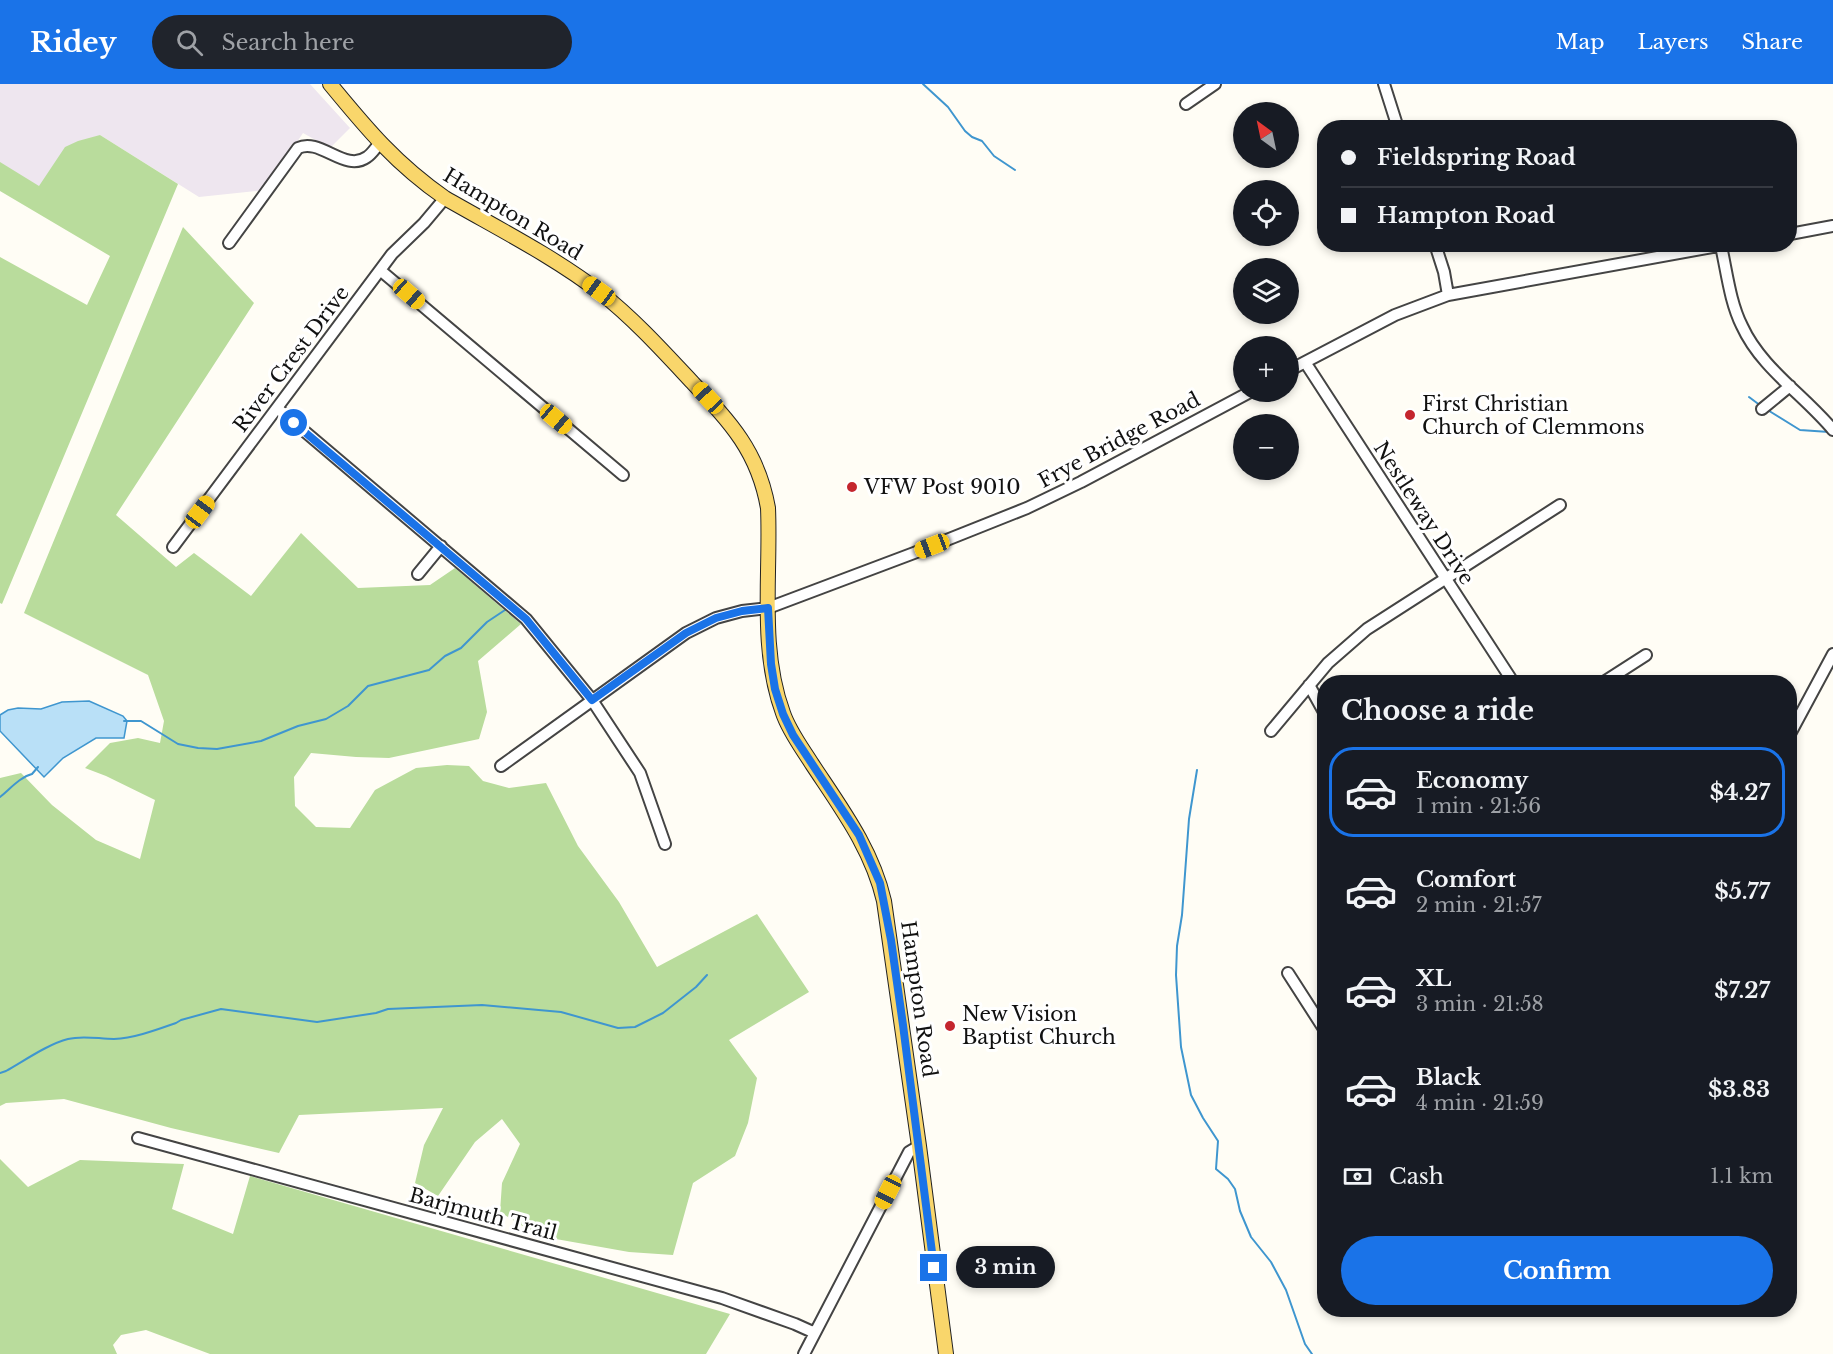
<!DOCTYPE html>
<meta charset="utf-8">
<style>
:root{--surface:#171b24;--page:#20242c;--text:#f1f3f6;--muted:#9ea1a6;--line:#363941;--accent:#1a73e8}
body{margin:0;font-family:"Libre Baskerville",serif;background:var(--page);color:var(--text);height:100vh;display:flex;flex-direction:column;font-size:22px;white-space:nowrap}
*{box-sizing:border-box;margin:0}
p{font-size:20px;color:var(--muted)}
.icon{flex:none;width:33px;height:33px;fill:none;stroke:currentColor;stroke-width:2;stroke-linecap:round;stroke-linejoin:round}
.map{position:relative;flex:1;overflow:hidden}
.details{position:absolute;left:1317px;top:591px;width:480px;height:642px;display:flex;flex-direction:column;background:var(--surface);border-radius:24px;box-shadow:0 3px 9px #0003}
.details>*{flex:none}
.top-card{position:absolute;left:1317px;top:36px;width:480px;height:132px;border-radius:24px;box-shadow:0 3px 9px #0003;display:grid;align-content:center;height:132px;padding:0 24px;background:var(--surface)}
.needle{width:39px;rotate:327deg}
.buttons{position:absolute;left:1233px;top:18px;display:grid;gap:12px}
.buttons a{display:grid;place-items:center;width:66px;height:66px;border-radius:50%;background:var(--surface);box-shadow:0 3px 9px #0003;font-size:30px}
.end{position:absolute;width:27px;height:27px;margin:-14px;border:8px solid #1a73e8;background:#fff;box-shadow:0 0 0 3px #fff}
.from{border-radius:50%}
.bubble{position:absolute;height:42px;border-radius:21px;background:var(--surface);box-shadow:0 3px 9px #0003;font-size:20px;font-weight:700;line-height:42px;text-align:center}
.car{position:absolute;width:18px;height:36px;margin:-18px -9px;border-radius:8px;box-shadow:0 0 4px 2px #0007;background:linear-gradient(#f5c518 24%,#345 0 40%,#f5c518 0 76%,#345 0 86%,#f5c518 0)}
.top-card b{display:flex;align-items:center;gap:21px;height:57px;font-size:22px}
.top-card b+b{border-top:2px solid var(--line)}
.top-card i{width:15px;height:15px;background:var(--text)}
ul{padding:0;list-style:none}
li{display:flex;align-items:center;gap:18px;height:90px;margin:0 12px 9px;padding:0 12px;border:3px solid transparent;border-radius:24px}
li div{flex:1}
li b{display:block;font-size:22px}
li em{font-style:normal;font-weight:700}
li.current{border-color:var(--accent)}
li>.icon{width:54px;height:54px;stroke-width:1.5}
h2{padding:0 24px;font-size:27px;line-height:72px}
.pay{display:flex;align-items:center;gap:15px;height:66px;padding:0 24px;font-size:22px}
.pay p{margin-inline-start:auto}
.cta{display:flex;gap:12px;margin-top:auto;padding:12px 24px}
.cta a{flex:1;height:69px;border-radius:36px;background:var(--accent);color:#fff;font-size:24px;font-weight:700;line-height:69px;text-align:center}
header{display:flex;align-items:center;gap:36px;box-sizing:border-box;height:84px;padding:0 30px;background:var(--accent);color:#fff}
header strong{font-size:28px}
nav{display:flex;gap:33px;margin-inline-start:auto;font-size:21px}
.search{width:420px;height:54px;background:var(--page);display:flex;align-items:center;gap:15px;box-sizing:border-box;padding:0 21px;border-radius:33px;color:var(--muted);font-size:22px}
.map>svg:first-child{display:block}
</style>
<header>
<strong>Ridey</strong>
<div class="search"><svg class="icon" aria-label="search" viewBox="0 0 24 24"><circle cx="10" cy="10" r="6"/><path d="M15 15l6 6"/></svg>Search here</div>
<nav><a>Map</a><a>Layers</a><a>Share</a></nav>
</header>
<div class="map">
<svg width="1833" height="1270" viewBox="0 0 1833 1270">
<rect width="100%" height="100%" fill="#fffdf5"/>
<path fill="#eee6ef" d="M0,0H310L350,44L330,64L303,49L265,106L199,113L100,51L34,110L0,89Z"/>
<path fill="#b9dc9c" d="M100,51L178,100L2,520L0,519V173L87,221L110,172L0,107V78L39,102L65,63L78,57Z
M183,143L254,219L116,431L176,483L194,469L251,512L301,449L358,504L430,501L455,484L521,540L478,577L487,628L479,655L389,674L356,673L311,669L294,693L295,722L316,743L350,744L375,706L416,684L447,681L469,682L483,697L509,704L546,699L578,762L619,818L657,883L757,830L809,908L729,956L757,994L748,1039L735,1072L693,1099L673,1171L629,1168L539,1152L500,1128L502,1099L520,1060L502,1035L475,1058L438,1112L415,1099L424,1061L443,1024L299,1031L279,1069L171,1044L64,1015L6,1019L0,1022V694L21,689L52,721L96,756L140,775L155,716L106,692L85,684L110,659L138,654L160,659L164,637L148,591L24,529Z
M0,1075L28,1103L80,1076L184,1080L172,1125L233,1150L250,1092L730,1230L706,1270H210L146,1246L121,1251L113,1261L117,1270H0Z"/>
<path fill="#b9e0f7" stroke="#3f96cf" stroke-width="1.5" d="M89,617L123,632L127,637L124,654H96L63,674L44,693L0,647V631L8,626L18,624L41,625L62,618Z"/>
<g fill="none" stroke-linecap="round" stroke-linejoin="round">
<path stroke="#3f96cf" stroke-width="2" d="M923,0L948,23L965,47L972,53L982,57L994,72L1015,86
M1749,313L1761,322
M1766,325L1800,346L1829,348
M124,637H141L178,660L198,664L217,665L261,657L298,642L326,635L348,622L368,602L429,586L445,572L461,564L487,538L508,524
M1197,686L1189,735L1182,831L1177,862L1176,891L1181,963L1191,1011L1203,1034L1218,1057L1216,1085L1228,1095L1235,1105L1240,1127L1251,1153L1271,1178L1286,1206L1305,1260L1312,1270
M0,713C10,705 20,693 32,690L38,683
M0,989L6,987C24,977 48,960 68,955C83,951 99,955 114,955C135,954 156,946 176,939L181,936L221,925L317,938L376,929L388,925L482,921L561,928L618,944L635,943L663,929L696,903L707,891"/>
<g stroke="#444" stroke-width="14">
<path id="minor" d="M1384,0L1398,44
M1186,20L1215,0
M1790,150L1833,142
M229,159L298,64C320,53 345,89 367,73C372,70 376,63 380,59
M1435,160L1444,188L1448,211
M1721,162C1727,189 1730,218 1742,242C1761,284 1804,311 1833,346
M380,186L623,391
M1305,278L1513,598
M1288,287L1395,231L1448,211L1729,160
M277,324L526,535L592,616L640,689L665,760
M1762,325L1790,302
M173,463L392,170L424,139L445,114
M418,490L441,462
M1604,598L1646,571
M1309,601L1324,628
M1271,647L1328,579L1367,545L1560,421
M1790,650L1833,570
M501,682L686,549L716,534L742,527L768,524L914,469L1027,424L1081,398L1250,308
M1288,889L1324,945
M138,1054L722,1214L795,1240L815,1249
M804,1270L909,1068L919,1062"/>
</g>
<g stroke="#222" stroke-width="16">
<path id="major" d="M330,0C367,45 396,80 445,114C497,144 553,172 601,209C634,235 663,267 692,298C730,338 758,367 768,424C771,491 759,564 783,629C789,647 802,664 812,680C841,724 872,765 884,817L919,1062L946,1270"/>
</g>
<use href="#minor" stroke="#fff" stroke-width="10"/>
<use href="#major" stroke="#f9d66b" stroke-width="14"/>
</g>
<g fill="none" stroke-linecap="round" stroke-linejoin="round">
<path stroke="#1a73e8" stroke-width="8" d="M294,339L526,535L592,616L686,549L716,534L742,527L768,524L771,580L775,605L783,630L793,651L859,751L880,799L891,856L903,941L934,1184"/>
</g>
<g fill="#c4262e" stroke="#fff" stroke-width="2">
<circle cx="1410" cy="331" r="6"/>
<circle cx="852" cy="403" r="6"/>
<circle cx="950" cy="942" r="6"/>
</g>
<g text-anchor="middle" stroke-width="6" stroke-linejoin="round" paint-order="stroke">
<g font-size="20" fill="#111" stroke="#fff">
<text transform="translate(513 130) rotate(31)" y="7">Hampton Road</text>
<text transform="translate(291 275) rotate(-53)" y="7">River Crest Drive</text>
<text transform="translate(1119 356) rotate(-28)" y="7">Frye Bridge Road</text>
<text transform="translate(1424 429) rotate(57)" y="7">Nestleway Drive</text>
<text transform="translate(919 915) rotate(82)" y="7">Hampton Road</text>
<text transform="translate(483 1130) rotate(15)" y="7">Barjmuth Trail</text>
</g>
<g font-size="20" fill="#111" stroke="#fff" text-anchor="start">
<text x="1422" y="327">First Christian<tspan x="1422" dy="23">Church of Clemmons</tspan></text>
<text x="864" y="410">VFW Post 9010</text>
<text x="962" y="937">New Vision<tspan x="962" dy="23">Baptist Church</tspan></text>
</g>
</g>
</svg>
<div class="buttons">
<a><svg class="needle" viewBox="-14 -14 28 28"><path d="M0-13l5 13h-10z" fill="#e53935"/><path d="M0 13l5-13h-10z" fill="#9ea1a6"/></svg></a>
<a><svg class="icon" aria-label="locate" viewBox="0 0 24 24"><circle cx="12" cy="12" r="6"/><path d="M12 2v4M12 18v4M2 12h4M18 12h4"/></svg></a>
<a><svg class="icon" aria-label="layers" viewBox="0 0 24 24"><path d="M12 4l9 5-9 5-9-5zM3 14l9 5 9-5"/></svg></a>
<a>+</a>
<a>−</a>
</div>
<i class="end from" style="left:294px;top:339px"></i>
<i class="end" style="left:934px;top:1184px"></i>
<div class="bubble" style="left:956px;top:1162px;width:99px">3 min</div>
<i class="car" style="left:599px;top:207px;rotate:306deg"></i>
<i class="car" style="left:409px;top:210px;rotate:131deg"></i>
<i class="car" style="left:708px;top:314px;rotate:317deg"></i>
<i class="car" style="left:556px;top:335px;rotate:130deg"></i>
<i class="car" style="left:200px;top:428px;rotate:37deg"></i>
<i class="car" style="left:932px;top:462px;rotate:249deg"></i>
<i class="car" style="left:888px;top:1108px;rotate:207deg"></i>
<div class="top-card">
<b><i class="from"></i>Fieldspring Road</b>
<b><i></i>Hampton Road</b>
</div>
<section class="details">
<h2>Choose a ride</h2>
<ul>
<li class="current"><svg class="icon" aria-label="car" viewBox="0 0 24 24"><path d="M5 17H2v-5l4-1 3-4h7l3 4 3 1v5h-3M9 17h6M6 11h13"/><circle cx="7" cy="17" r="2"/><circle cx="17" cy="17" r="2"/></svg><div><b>Economy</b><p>1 min · 21:56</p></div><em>$4.27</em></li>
<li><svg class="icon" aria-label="car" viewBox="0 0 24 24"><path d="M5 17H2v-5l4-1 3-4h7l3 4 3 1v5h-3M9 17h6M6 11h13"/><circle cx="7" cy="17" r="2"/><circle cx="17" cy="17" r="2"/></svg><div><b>Comfort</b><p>2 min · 21:57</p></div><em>$5.77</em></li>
<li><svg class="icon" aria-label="car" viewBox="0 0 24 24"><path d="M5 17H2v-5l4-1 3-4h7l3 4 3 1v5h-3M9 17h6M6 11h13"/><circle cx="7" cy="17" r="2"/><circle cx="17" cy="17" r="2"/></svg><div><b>XL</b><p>3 min · 21:58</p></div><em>$7.27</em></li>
<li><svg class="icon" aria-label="car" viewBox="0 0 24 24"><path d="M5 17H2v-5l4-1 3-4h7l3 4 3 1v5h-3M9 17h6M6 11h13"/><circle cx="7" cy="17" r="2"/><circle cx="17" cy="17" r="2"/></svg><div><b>Black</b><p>4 min · 21:59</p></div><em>$3.83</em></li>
</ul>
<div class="pay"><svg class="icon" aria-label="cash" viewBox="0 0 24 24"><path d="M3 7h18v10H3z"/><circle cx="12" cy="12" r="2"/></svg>Cash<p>1.1 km</p></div>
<div class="cta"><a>Confirm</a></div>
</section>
</div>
